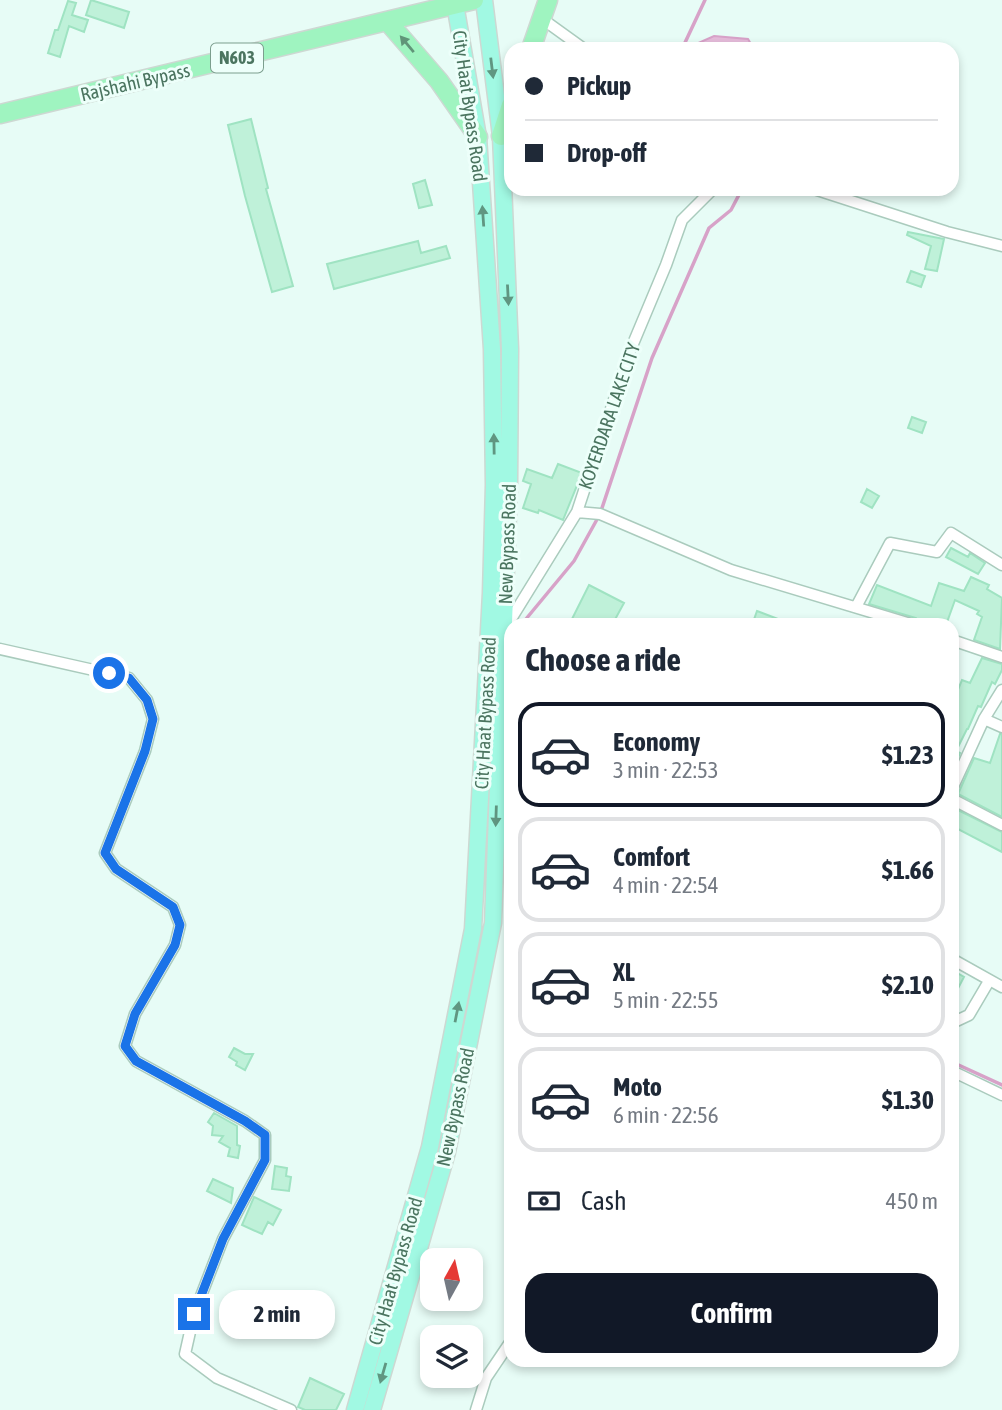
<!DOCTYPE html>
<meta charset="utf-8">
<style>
:root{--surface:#fff;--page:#f2f2f3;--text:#1f2937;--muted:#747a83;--line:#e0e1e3;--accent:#111827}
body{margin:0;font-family:"Asap Condensed",sans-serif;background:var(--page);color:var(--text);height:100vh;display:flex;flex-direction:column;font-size:26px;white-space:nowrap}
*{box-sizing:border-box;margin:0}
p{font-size:23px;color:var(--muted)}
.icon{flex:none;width:38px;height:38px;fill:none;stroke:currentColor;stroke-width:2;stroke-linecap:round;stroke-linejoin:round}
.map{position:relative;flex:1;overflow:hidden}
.drawer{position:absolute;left:504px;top:618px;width:455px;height:749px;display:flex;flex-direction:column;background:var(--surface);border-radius:21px;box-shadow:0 4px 10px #0003}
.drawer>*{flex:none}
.banner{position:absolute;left:504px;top:42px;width:455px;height:154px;border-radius:21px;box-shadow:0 4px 10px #0003;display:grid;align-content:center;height:154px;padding:0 21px;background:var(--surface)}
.needle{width:46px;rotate:8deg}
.buttons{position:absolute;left:420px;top:1248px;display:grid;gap:14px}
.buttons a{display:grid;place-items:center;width:63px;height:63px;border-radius:14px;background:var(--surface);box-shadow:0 4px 10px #0003;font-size:35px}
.end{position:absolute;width:32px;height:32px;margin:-16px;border:9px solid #1a73e8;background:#fff;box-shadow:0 0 0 4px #fff}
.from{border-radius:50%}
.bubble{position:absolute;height:49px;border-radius:21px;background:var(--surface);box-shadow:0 4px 10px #0003;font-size:23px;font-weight:700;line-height:49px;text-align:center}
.banner b{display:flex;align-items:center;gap:24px;height:66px;font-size:26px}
.banner b+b{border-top:2px solid var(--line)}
.banner i{width:18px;height:18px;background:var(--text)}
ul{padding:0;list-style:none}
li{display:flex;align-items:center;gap:21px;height:105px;margin:0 14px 10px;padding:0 7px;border:4px solid var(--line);border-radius:21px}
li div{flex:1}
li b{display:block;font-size:26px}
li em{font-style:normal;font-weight:700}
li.on{border-color:var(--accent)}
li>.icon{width:63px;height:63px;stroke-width:1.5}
h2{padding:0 21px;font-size:32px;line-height:84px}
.pay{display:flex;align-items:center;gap:18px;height:77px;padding:0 21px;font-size:26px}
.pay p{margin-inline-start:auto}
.primary-button{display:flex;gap:14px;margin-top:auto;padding:14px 21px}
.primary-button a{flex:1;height:80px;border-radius:21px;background:var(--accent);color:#fff;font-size:28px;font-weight:700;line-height:80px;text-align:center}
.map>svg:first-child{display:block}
</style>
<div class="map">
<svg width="1002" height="1410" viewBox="0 0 1002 1410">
<rect width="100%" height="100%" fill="#e7fcf6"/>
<path fill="#e5bbda" stroke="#d7a2c8" stroke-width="2" d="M714,36L748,39L754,49H694L696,44Z"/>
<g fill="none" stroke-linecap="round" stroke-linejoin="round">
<path stroke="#d7a2c8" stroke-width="3.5" d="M682,49L705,0
M521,625L574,561L600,514L652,358L709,228L731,210L742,189
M952,1062L1002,1085"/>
</g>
<path fill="#bff1d9" stroke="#9fe3c2" stroke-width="2" d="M91,0L129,12L124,28L86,15Z
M68,1L76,3L72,15L88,20L84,32L69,26L60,57L48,53L55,30H58Z
M251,119L268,188L266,189L293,286L272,292L245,196L228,125Z
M425,180L432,205L419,208L413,184Z
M908,232L944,239L937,271L925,269L931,246L907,235Z
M418,241L421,253L446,246L450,258L334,289L327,264Z
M911,271L925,276L921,287L907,282Z
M912,417L926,422L922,433L908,428Z
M558,464L582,473L563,520L539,510L538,513L523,508L531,484L523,481L527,469L552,478Z
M867,489L879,496L872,508L861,502Z
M951,548L968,557L970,553L985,563L978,574L946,557Z
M971,577L989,585L987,589L1002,598L1000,649L974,640L982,617L977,614L979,611L955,600L946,625H921L916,618L869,604L877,585L931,606L939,583L964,591Z
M589,585L624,603L612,625H569Z
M757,611L791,624V625H752Z
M982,658L1002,664V670L995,684L992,682L981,707L978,706L968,729H967L956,751L960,753L956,763L952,761V704L962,680L970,683Z
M1000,734H1002V817L958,794L974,758L990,763Z
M952,807L1002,832V852L952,826Z
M952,970L964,977L952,1000Z
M234,1048L245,1054H253L245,1070L236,1065L237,1062L229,1057Z
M214,1113L237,1126V1145L240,1146L238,1158L228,1156L230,1148L219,1142L223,1136L212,1135L213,1126L208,1122Z
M275,1166L287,1168L286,1176L291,1177L289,1191L272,1189Z
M213,1179L233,1188L231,1203L207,1191Z
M254,1197L281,1210L273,1225L268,1222L262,1234L242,1225Z
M310,1378L344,1394L336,1410H305L298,1407Z"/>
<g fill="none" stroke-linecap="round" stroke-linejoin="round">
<g stroke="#aacbbd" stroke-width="13">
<path id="street" d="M541,18L584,49
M814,189L947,232L1002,246
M577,512L600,514L731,570L914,625
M856,607L890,543L937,552L951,533L1002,565
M506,627L577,512L630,351L666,265L682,220L713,189
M952,640L1002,657
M0,649L129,678L147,700L153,719L145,751L105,853L116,869L173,907L180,925L175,945L135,1014L125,1046L136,1061L245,1121L265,1135V1160L223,1239L194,1314L185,1354L217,1378L291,1410
M984,719L1002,727
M952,789L984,719L1002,690
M952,799L1002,825
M952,959L1002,987
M952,1023L969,1015L989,981
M952,1071L1002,1095
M476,1410L486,1378L511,1341"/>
</g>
<g stroke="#cdd8d2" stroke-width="19">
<path id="primary" d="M355,1410L430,1147L473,929L491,593L494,485L492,349L478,137L455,4
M372,1410L447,1152L493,923L509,486L510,349L501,136L484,0"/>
</g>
<g stroke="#cdd8d2" stroke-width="21">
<path id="highway" d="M388,22L439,81L478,137
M531,49L548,0
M0,114L474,0
M501,136L511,105"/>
</g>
<use href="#street" stroke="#fff" stroke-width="10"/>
<use href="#primary" stroke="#a1f9e3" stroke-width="16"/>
<use href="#highway" stroke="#9ff4c0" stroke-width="18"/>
</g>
<defs><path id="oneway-solid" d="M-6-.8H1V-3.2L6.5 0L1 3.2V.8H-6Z" transform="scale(1.75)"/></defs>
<use fill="#609578" href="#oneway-solid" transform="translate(407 44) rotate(-130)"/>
<g fill="#609681">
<use href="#oneway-solid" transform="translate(492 68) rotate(83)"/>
<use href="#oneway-solid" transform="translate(483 216) rotate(-94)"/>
<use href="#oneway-solid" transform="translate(508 295) rotate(87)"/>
<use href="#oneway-solid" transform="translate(494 444) rotate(-91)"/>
<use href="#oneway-solid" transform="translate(496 816) rotate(92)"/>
<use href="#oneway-solid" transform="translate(457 1012) rotate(-79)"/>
<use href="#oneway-solid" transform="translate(383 1373) rotate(106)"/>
</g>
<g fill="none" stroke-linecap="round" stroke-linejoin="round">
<path stroke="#1a73e8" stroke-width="9" d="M109,673L129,678L147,700L153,719L145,751L105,853L116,869L173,907L180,925L175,945L135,1014L125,1046L136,1061L245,1121L265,1135V1160L223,1239L194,1314"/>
</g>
<g text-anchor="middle" stroke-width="6" stroke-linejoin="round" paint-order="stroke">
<rect fill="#edfffa" stroke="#7c9e8e" stroke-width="2" x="211" y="43.5" width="52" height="29" rx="5"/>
<g font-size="18" font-weight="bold" fill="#4b7560">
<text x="237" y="64">N603</text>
</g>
<g font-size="19" fill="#4b7560" stroke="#edfffa">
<text transform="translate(135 82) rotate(-13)" y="7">Rajshahi Bypass</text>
<text transform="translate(470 106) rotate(82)" y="7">City Haat Bypass Road</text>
<text transform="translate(609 416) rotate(-71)" y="7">KOYERDARA LAKE CITY</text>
<text transform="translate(507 544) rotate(-88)" y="7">New Bypass Road</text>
<text transform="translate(485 713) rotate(-87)" y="7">City Haat Bypass Road</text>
<text transform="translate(455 1107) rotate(-78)" y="7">New Bypass Road</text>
<text transform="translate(395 1271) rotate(-74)" y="7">City Haat Bypass Road</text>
</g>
</g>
</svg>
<div class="buttons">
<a><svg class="needle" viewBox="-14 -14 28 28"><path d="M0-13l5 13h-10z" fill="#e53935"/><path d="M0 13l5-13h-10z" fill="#747a83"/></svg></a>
<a><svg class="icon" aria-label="layers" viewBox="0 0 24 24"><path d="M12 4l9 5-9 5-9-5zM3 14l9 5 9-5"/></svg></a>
</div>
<i class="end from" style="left:109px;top:673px"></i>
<i class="end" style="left:194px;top:1314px"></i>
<div class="bubble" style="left:219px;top:1290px;width:116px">2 min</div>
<div class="banner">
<b><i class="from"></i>Pickup</b>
<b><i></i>Drop-off</b>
</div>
<section class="drawer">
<h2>Choose a ride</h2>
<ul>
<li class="on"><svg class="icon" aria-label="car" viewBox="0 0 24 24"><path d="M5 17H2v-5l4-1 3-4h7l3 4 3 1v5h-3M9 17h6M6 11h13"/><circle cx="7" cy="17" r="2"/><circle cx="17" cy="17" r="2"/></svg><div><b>Economy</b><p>3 min · 22:53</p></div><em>$1.23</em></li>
<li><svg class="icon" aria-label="car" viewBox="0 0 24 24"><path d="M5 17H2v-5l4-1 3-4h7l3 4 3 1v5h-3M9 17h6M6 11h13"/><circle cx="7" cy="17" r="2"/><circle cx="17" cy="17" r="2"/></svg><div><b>Comfort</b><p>4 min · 22:54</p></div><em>$1.66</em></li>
<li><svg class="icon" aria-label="car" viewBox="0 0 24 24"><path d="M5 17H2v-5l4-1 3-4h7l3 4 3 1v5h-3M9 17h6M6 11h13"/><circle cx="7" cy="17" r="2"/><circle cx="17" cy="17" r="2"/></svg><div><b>XL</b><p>5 min · 22:55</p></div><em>$2.10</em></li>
<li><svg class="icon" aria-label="car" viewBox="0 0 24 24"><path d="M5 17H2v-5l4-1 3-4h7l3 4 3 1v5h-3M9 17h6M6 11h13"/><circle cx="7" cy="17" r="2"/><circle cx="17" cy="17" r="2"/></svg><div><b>Moto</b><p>6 min · 22:56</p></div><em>$1.30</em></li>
</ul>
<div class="pay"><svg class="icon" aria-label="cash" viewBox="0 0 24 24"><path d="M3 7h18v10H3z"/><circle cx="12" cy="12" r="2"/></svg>Cash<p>450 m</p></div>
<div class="primary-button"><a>Confirm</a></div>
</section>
</div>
